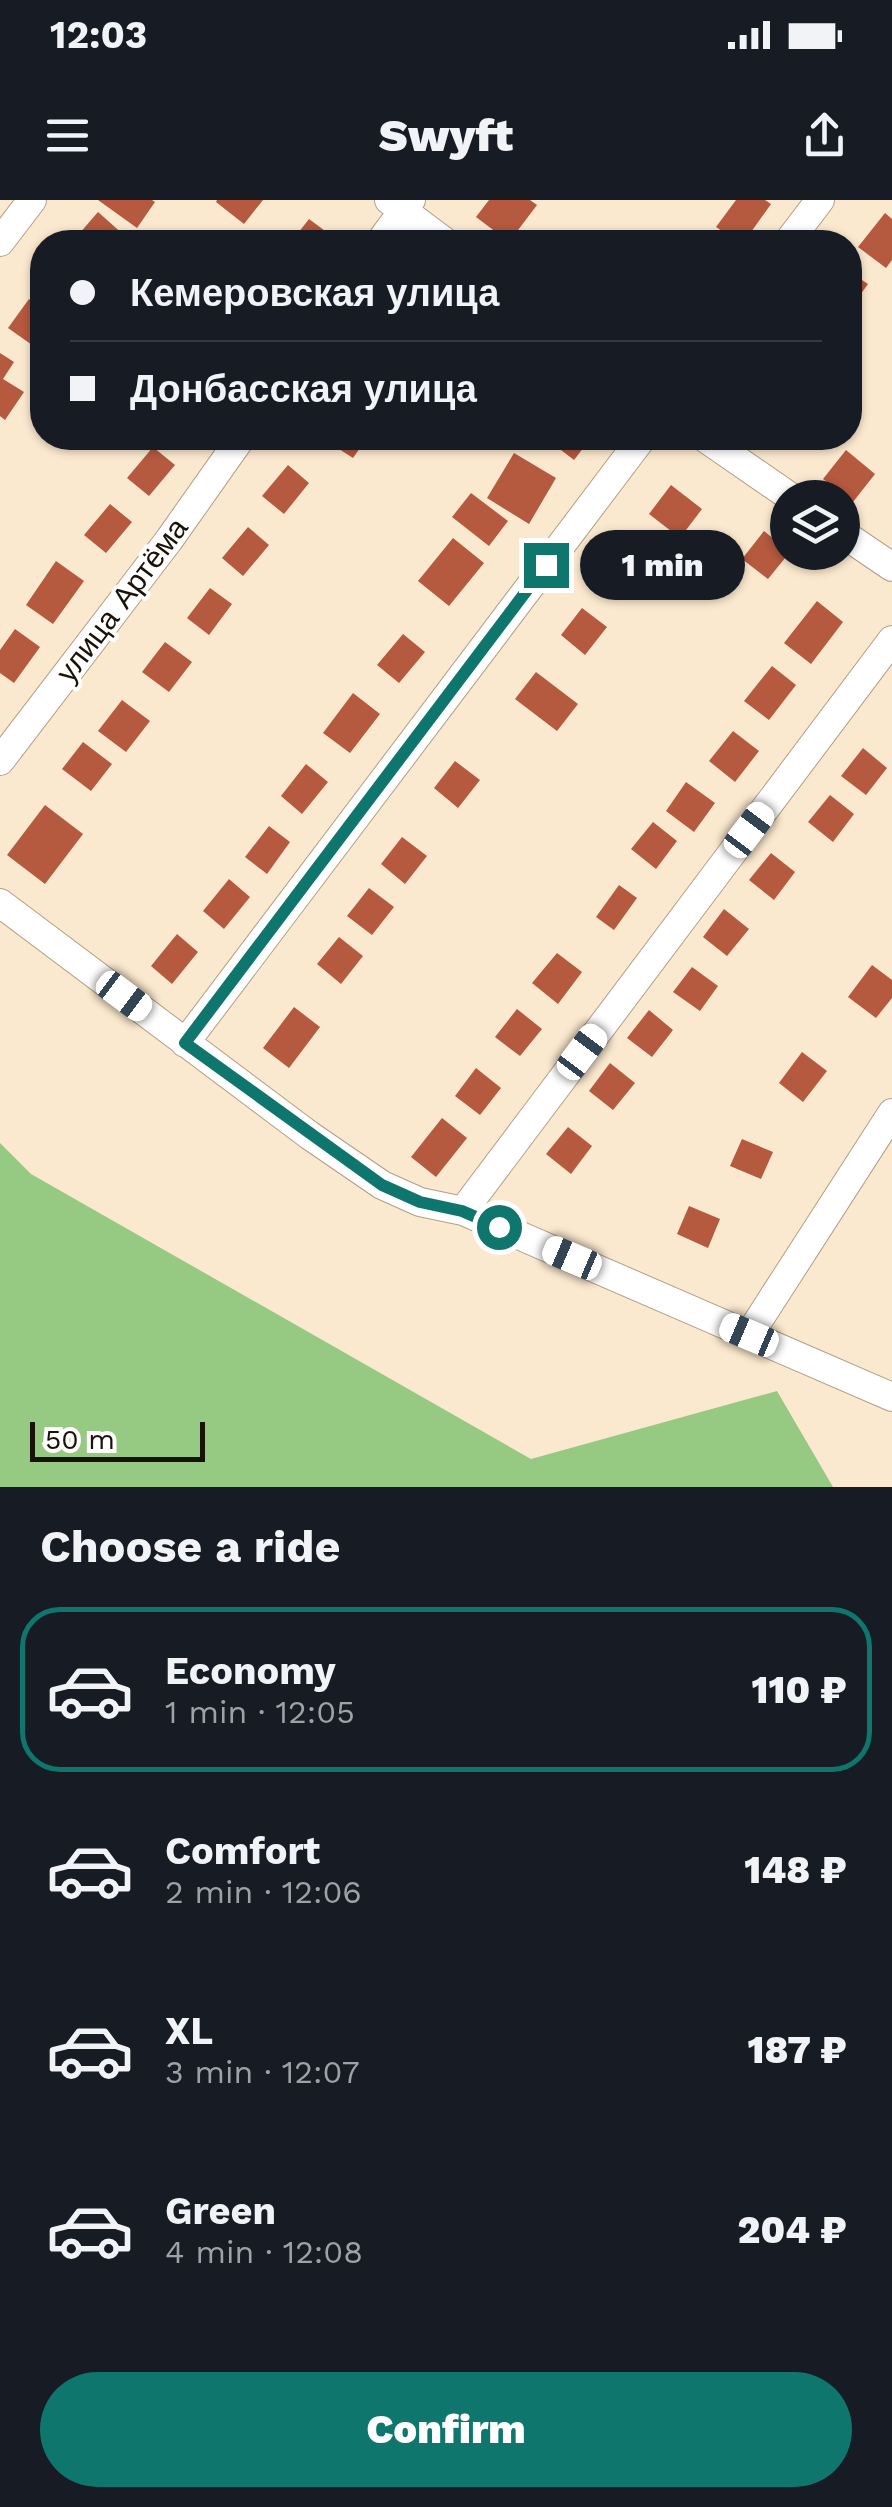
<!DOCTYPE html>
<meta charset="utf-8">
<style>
:root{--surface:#171b24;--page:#20242c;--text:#f1f3f6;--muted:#9ea1a6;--line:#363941;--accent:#0f766e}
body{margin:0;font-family:"Work Sans",sans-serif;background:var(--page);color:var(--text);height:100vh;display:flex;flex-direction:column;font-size:38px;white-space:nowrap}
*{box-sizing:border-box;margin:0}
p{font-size:32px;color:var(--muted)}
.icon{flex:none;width:55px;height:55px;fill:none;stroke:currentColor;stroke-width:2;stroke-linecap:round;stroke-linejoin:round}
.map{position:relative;height:1287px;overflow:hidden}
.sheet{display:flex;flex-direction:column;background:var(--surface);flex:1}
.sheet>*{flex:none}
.top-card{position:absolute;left:30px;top:30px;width:832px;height:220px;border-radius:40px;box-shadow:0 2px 8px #0004;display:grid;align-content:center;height:220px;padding:0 40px;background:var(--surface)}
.tools{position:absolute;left:770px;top:280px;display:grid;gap:20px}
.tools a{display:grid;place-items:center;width:90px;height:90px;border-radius:50%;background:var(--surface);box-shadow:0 2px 8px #0004;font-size:50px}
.scale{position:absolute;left:30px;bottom:25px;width:175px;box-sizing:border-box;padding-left:10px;border:5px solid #181209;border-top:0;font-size:28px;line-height:35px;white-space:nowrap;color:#181209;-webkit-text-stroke:8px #fff;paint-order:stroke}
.end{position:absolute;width:45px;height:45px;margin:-22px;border:12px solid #0f766e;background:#fff;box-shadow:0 0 0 5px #fff}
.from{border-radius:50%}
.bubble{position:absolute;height:70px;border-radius:35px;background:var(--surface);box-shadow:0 2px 8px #0004;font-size:32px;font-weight:800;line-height:70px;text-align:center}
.car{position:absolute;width:30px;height:60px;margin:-30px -15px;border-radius:12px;box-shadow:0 0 8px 2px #0007;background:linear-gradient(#fff 24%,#345 0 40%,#fff 0 76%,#345 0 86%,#fff 0)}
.top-card b{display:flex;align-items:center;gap:35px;height:95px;font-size:38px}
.top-card b+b{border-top:2px solid var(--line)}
.top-card i{width:25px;height:25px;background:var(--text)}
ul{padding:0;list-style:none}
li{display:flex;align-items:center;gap:30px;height:165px;margin:0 20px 15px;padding:0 20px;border:5px solid transparent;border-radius:40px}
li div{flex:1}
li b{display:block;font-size:38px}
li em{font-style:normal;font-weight:800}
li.on{border-color:var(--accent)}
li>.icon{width:90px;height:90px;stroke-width:1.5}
h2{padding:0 40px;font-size:45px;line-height:120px}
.primary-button{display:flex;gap:20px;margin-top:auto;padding:20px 40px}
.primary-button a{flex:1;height:115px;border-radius:60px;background:var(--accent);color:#fff;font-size:40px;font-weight:800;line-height:115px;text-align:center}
.status{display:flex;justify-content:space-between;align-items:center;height:70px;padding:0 50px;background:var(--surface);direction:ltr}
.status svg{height:28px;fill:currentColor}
header{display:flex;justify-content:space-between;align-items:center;height:130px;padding:0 40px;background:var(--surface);font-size:45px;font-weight:800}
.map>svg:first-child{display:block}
</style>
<div class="status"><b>12:03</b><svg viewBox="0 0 49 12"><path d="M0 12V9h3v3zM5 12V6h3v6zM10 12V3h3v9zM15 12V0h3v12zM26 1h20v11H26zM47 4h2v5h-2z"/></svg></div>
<header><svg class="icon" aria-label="menu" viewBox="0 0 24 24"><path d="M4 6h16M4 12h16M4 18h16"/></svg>Swyft<svg class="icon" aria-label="share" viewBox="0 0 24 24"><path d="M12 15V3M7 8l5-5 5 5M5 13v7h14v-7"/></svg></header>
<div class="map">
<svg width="892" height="1287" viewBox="0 0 892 1287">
<rect width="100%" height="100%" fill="#fbe9cf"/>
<path fill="#96c981" d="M0,943L31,974L531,1259L777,1191L833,1287H0Z"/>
<path fill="#b5593f" d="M98,0H152L155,2L137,28Z
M217,0H263L244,24L216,2Z
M489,0H530L537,5L509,42L476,17Z
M736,0H765L771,4L744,42H738L716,27Z
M98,12L124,35L118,42H72Z
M885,13L892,19V60L886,68L858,47Z
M309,19L340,42H291Z
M850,72L868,84L850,109Z
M29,99L42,108V152L8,128Z
M0,153L14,162L3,179L24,192L5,220L0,216Z
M322,238H367L353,258Z
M549,238H591L574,260L548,240Z
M153,247L175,265L149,296L127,278Z
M846,250L875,274L853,302L823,279Z
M514,253L556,278L529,324L487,298Z
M288,265L309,283L284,314L262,296Z
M671,285L702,309L680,338L649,314Z
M471,293L508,321L489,346L452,317Z
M110,304L132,322L106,353L84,335Z
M248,327L269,345L243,376L222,358Z
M764,331L790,352L768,379L742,359Z
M453,338L484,363L449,406L418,381Z
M635,345L659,365L632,400L607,380Z
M56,361L84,381L53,424L26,405Z
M210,388L232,404L209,435L187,418Z
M817,401L843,422L811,464L784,443Z
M582,408L607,427L585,455L561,435Z
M15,429L40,447L14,483L0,473V450Z
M403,434L425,452L399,483L377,465Z
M165,442L192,462L169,492L142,472Z
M772,466L796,485L769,520L744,501Z
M536,472L578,504L557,531L515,499Z
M353,493L380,514L350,553L323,533Z
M122,500L150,521L126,552L98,531Z
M733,531L759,551L735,582L709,561Z
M83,542L112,564L91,591L62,569Z
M863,548L887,568L866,595L841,576Z
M455,561L480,580L458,608L434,588Z
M306,564L328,582L302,614L281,596Z
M686,582L715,603L694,632L666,611Z
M830,595L854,614L833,642L808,622Z
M45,605L83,634L45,684L7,655Z
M653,622L677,641L656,669L631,649Z
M269,626L290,642L267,674L245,657Z
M402,637L427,656L405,684L381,664Z
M771,653L795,672L774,700L749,680Z
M229,679L250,697L224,729L203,711Z
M619,685L637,698L614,730L596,717Z
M369,688L394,707L372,735L347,716Z
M724,709L749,729L727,756L703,737Z
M177,734L198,752L172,784L151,766Z
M339,737L363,756L341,784L317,764Z
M557,753L582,772L558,804L532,783Z
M872,765L892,780V798L876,818L848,797Z
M692,767L718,786L700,811L673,792Z
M294,807L320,827L289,868L263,848Z
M517,809L542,829L520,856L495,837Z
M649,810L673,830L652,857L627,838Z
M802,852L827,871L803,902L779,883Z
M610,863L635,883L613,910L589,891Z
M476,868L501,888L480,915L455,896Z
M442,918L467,938L436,977L411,957Z
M568,927L592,946L571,974L546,954Z
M742,939L773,952L761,979L730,966Z
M689,1006L720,1019L708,1048L677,1034Z"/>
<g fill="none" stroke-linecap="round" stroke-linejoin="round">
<g stroke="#b09f86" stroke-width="30">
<path id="street" d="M389,0L445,42
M0,42L32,0
M380,42L411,0
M788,42L820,0
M705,238L792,298
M842,333L892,367
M0,561L169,340L241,238
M0,703L309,935L382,985L420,1002L463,1011L892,1197
M185,843L642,238
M463,1011L892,440
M749,1135L892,913"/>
</g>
<use href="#street" stroke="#fff" stroke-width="28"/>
</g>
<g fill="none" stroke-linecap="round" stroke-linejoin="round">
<path stroke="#0f766e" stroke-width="12" d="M499,1027L462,1011L420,1002L382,985L185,843L546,365"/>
</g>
<g text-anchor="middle" stroke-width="8" stroke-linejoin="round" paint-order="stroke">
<g font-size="30" fill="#181209" stroke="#fff">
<text transform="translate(122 400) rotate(-53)" y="10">улица Артёма</text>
</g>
</g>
</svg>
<div class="tools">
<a><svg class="icon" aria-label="layers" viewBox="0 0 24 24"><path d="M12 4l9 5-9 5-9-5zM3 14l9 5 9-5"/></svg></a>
</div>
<div class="scale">50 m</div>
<i class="end from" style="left:499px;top:1027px"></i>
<i class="end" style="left:546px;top:365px"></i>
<div class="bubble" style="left:580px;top:330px;width:165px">1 min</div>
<i class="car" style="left:749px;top:630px;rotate:37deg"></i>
<i class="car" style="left:124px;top:796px;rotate:127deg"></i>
<i class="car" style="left:582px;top:852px;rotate:37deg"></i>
<i class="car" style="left:572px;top:1058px;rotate:293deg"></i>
<i class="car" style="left:749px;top:1135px;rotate:293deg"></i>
<div class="top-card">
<b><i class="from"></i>Кемеровская улица</b>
<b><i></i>Донбасская улица</b>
</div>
</div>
<section class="sheet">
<h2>Choose a ride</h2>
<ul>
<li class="on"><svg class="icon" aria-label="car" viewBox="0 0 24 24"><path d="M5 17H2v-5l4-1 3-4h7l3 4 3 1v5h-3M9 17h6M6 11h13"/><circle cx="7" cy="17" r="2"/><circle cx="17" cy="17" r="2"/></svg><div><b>Economy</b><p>1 min · 12:05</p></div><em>110 ₽</em></li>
<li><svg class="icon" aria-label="car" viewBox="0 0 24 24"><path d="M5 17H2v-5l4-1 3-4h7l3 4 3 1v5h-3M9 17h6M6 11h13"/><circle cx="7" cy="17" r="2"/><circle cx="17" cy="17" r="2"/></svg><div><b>Comfort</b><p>2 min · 12:06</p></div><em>148 ₽</em></li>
<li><svg class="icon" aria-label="car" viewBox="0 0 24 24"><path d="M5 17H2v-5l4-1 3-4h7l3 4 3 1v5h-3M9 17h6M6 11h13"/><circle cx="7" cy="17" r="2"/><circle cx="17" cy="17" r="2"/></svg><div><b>XL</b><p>3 min · 12:07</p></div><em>187 ₽</em></li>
<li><svg class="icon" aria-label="car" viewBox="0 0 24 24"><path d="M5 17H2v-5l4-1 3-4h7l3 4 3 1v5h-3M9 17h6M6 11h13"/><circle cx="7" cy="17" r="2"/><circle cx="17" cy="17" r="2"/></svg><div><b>Green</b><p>4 min · 12:08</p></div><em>204 ₽</em></li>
</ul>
<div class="primary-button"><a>Confirm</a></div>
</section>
